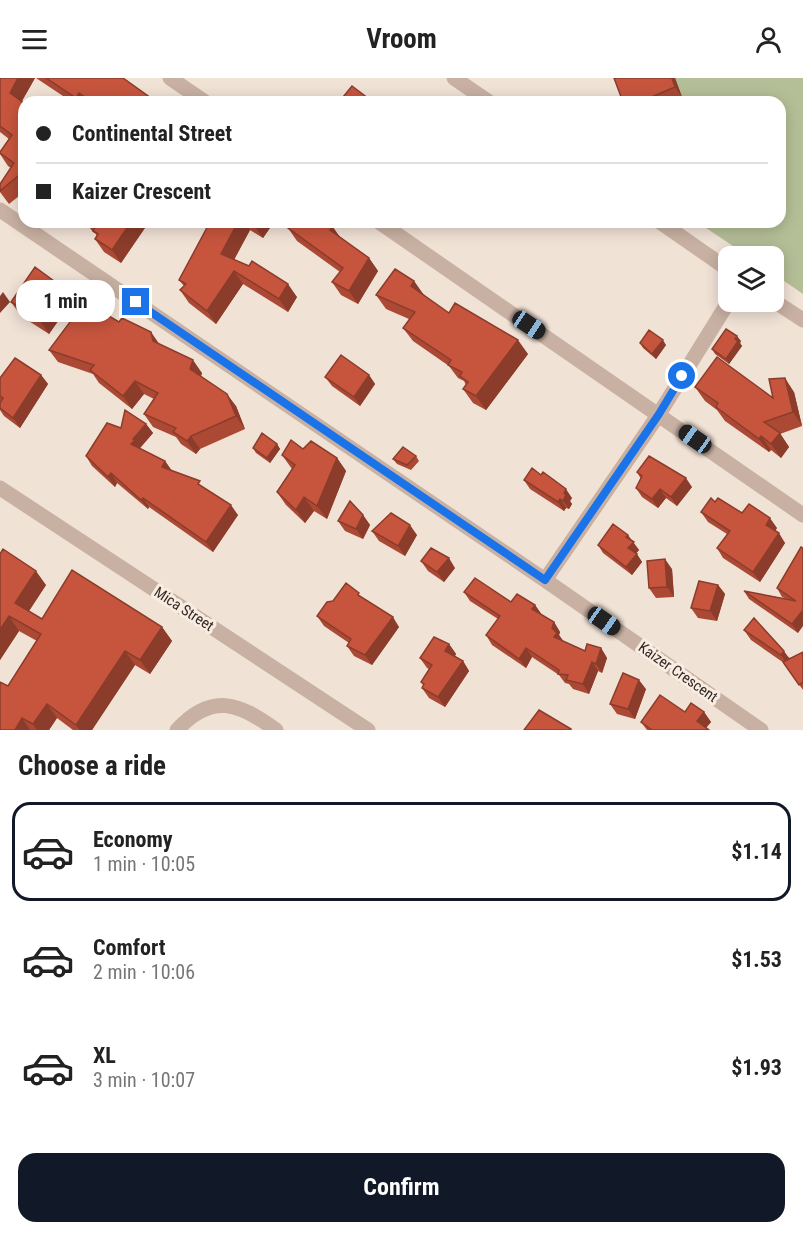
<!DOCTYPE html>
<meta charset="utf-8">
<style>
:root{--surface:#fff;--page:#f6f6f6;--text:#222;--muted:#767676;--line:#e0e0e0;--accent:#111827}
body{margin:0;font-family:"Roboto Condensed",sans-serif;background:var(--page);color:var(--text);height:100vh;display:flex;flex-direction:column;font-size:22px;white-space:nowrap}
*{box-sizing:border-box;margin:0}
p{font-size:20px;color:var(--muted)}
.icon{flex:none;width:33px;height:33px;fill:none;stroke:currentColor;stroke-width:2;stroke-linecap:round;stroke-linejoin:round}
.map{position:relative;height:652px;overflow:hidden}
.drawer{display:flex;flex-direction:column;background:var(--surface);flex:1}
.drawer>*{flex:none}
.hud{position:absolute;left:18px;top:18px;width:768px;height:132px;border-radius:18px;box-shadow:0 3px 15px #0003;display:grid;align-content:center;height:132px;padding:0 18px;background:var(--surface)}
.fabs{position:absolute;left:718px;top:168px;display:grid;gap:12px}
.fabs a{display:grid;place-items:center;width:66px;height:66px;border-radius:12px;background:var(--surface);box-shadow:0 3px 15px #0003;font-size:30px}
.end{position:absolute;width:27px;height:27px;margin:-14px;border:8px solid #1a73e8;background:#fff;box-shadow:0 0 0 3px #fff}
.from{border-radius:50%}
.bubble{position:absolute;height:42px;border-radius:18px;background:var(--surface);box-shadow:0 3px 15px #0003;font-size:20px;font-weight:700;line-height:42px;text-align:center}
.car{position:absolute;width:18px;height:36px;margin:-18px -9px;border-radius:8px;box-shadow:0 0 4px 2px #0007;background:linear-gradient(#222 24%,#8ab4d8 0 40%,#222 0 76%,#8ab4d8 0 86%,#222 0)}
.hud b{display:flex;align-items:center;gap:21px;height:57px;font-size:22px}
.hud b+b{border-top:2px solid var(--line)}
.hud i{width:15px;height:15px;background:var(--text)}
ul{padding:0;list-style:none}
li{display:flex;align-items:center;gap:18px;height:99px;margin:0 12px 9px;padding:0 6px;border:3px solid transparent;border-radius:18px}
li div{flex:1}
li b{display:block;font-size:22px}
li em{font-style:normal;font-weight:700}
li.active{border-color:var(--accent)}
li>.icon{width:54px;height:54px;stroke-width:1.5}
h2{padding:0 18px;font-size:27px;line-height:72px}
.action{display:flex;gap:12px;margin-top:auto;padding:12px 18px}
.action a{flex:1;height:69px;border-radius:18px;background:var(--accent);color:#fff;font-size:24px;font-weight:700;line-height:69px;text-align:center}
header{display:flex;justify-content:space-between;align-items:center;height:78px;padding:0 18px;background:var(--surface);font-size:27px;font-weight:700}
.map>svg:first-child{display:block}
</style>
<header><svg class="icon" aria-label="menu" viewBox="0 0 24 24"><path d="M4 6h16M4 12h16M4 18h16"/></svg>Vroom<svg class="icon" aria-label="person" viewBox="0 0 24 24"><circle cx="12" cy="8" r="4"/><path d="M4 21q1-7 8-7t8 7"/></svg></header>
<div class="map">
<svg width="803" height="652" viewBox="0 0 803 652">
<rect width="100%" height="100%" fill="#f1e2d6"/>
<path fill="#b5bf97" d="M625,0H803V216L774,196V178H748L697,144H780V24H634Z"/>
<g fill="none" stroke-linecap="round" stroke-linejoin="round">
<path stroke="#c8b1a3" stroke-width="15" d="M170,0L205,24
M454,0L489,24
M0,132L545,502L761,652
M379,144L803,437
M660,144L729,192
M774,223L803,242
M0,410L368,652
M545,502L659,336L729,223
M177,652C212,614 239,625 276,652"/>
</g>
<path fill="#ab4935" d="M0,0H35L22,23L24,25V114L9,126L0,114V106L11,90L8,88L0,76L9,61L0,54Z
M36,0H123L148,18L152,24H72Z
M675,0L682,19L670,24H623Z
M81,144H149L121,185L104,174L95,161L97,158L96,156L93,154L89,149Z
M210,144H274L263,160L250,152L234,182L297,219L288,234L243,206L216,246L189,225L180,212L184,208L179,202Z
M278,144H326L340,159L369,180L378,193L358,226L341,217L332,204L340,194L297,163L288,150Z
M414,203L423,217L449,235L528,276L486,332L473,325L463,311L466,307L464,303L458,300L449,288L413,263L403,250L409,241L386,231L376,217Z
M62,209L72,223L49,256L21,238L11,224Z
M119,244L160,267L202,295L201,298L236,328L245,351L200,371L196,376L181,366L176,359L153,349L144,336L154,321L144,316L132,331L99,305L93,296L58,284L49,272Z
M741,263L740,265L742,268L729,286L715,276L712,271Z
M640,265L666,267L656,281L643,270Z
M41,297L48,306L20,350L4,338L0,332L1,324L0,323V300Z
M369,297L375,306L360,328L332,308L325,299Z
M695,309L773,320L794,314L802,348L780,356L789,369L781,380L771,372L769,374L725,343L717,332L705,323Z
M146,346L153,355L140,370L141,371L165,383L172,393L205,411L238,437L213,474L149,429L148,431L117,405L115,409L92,388L86,378L121,350Z
M277,366L280,371L270,385L256,375L253,370Z
M303,371L337,380L346,393L327,441L314,433L305,445L286,427L277,414L292,391L282,377Z
M416,378L419,383L411,392L397,386L393,381Z
M637,394L692,409L677,428L666,420L658,430L642,419L636,410L641,401Z
M524,402L572,420L570,423L572,426L569,431L566,430L564,433L530,411Z
M715,424L777,450L775,453L785,465L760,504L723,480L717,470L727,456L708,444L701,434Z
M363,437L370,447L363,461L345,453L338,443Z
M372,453L417,457L405,478L379,463Z
M631,462L639,472L636,475L642,484L632,497L603,475L598,467Z
M803,470L798,555L749,521L744,513L787,521L782,519L777,510Z
M0,476L46,507L29,533L42,541L162,549L172,563L150,596L135,587L92,652H73L57,640L49,652H0L8,608L37,563L19,553L0,582Z
M421,483L455,490L444,504L428,493Z
M672,491L674,519L656,520L649,510Z
M718,507L725,516L717,543L698,540L691,530Z
M464,514L511,524L535,527L542,537L554,544L560,554L559,557L563,563L585,573L601,570L607,580L602,595L598,593L589,616L573,611L569,606L565,605L559,597L532,579L526,590L492,567L486,557L498,541L470,523Z
M362,520L399,549L372,587L354,578L347,568L349,565L324,548L317,538Z
M744,552L790,580L803,574V612L784,585L751,562Z
M449,566L456,576L455,578L463,583L469,593L445,629L429,620L422,610L423,607L421,604L429,591L427,590L420,580Z
M646,611L635,641L617,636L610,626Z
M685,634H704L711,644L706,650L709,652H647L641,644Z"/>
<path fill="#8b3c2b" d="M18,0H35L19,28L10,15Z
M672,0H675L682,19L675,9Z
M79,15L85,24H79L76,20Z
M148,18L152,24H143Z
M131,144H149L121,185L112,172Z
M238,144H244L250,152L230,189L221,176Z
M256,144H274L263,160L254,147Z
M333,149L342,162L330,152Z
M369,180L378,193L358,226L349,213Z
M234,193L243,206L216,246L207,233Z
M414,203L424,217L420,222L411,208Z
M288,206L297,219L288,234L279,221Z
M62,209L72,223L49,256L39,241Z
M3,214L10,224L0,235V218Z
M151,254L160,267L153,263Z
M737,258L741,263L740,265L742,268L729,286L726,281Z
M518,262L528,276L486,332L476,318Z
M663,262L666,267L656,281L652,276Z
M193,282L202,295L199,304L190,291Z
M41,297L48,306L20,350L13,340Z
M369,297L375,306L360,328L354,319Z
M785,300L794,314L802,348L793,334Z
M135,303L144,316L132,331L123,318Z
M227,316L236,328L245,351L236,338Z
M146,346L153,355L140,370L141,372L131,366L133,361Z
M780,355L789,369L781,380L771,366Z
M191,358L200,371L196,376L187,363Z
M761,358L771,372L769,374L759,361Z
M277,366L280,371L270,385L267,380Z
M337,380L346,393L327,441L317,428Z
M165,383L172,393L162,389Z
M111,395L117,405L115,409L108,399Z
M686,400L692,409L677,428L671,419Z
M566,411L572,420L570,423L572,426L569,431L563,423L564,415Z
M660,411L666,420L658,430L652,421Z
M304,419L314,433L305,445L296,432Z
M143,420L149,429L148,431L141,422Z
M560,421L566,430L564,433L558,424Z
M231,427L238,437L213,474L206,464Z
M363,437L370,447L363,461L356,451Z
M770,440L777,450L773,456L766,447Z
M410,447L417,457L405,478L398,468Z
M779,455L785,465L760,504L753,494Z
M628,457L639,472L634,478L628,470L626,459Z
M637,476L642,484L632,497L626,489Z
M449,480L455,490L444,504L437,494Z
M665,481L672,491L674,519L667,509Z
M36,493L46,507L25,539L15,525Z
M718,507L725,516L717,543L710,533Z
M535,527L542,537L532,531Z
M803,532V548L798,555L792,546Z
M9,538L19,553L0,582V552Z
M393,539L399,549L372,587L365,577Z
M554,544L560,554L559,557L564,564L554,559L552,550Z
M162,549L172,563L150,596L140,582Z
M449,566L456,576L452,583L445,573Z
M526,570L532,579L526,590L519,581Z
M601,570L607,580L602,595L596,586Z
M125,573L135,587L92,652H79L76,647Z
M784,573L791,583L788,587L781,577Z
M463,583L469,593L445,629L438,619Z
M592,584L598,593L589,616L583,606Z
M639,602L646,611L635,641L628,631Z
M47,626L57,640L49,652H37L33,646Z
M704,634L711,644L704,652L697,643Z
M22,640L30,652H15Z"/>
<path fill="#c7553e" stroke="#8b3c2b" stroke-width="1.5" d="M0,0H18L10,15L24,25V93L0,113V106L14,85L0,75V74L12,57L0,48Z
M46,0H123L148,18L143,24H92L79,15L76,20Z
M614,0H672L675,9L640,24H623Z
M352,8L373,24H339Z
M88,144H131L112,172L95,161L98,156L93,153L95,149Z
M210,144H238L221,176L249,188L252,183L288,206L279,221L234,193L207,233L180,212L186,206L179,202Z
M248,144H256L254,147Z
M292,144H326L333,149L330,152L369,180L349,213L332,204L343,190L288,150Z
M35,189L62,209L39,241L11,224Z
M395,191L414,203L411,208L449,235L455,225L518,262L476,318L463,311L468,304L460,298L462,294L448,287L451,282L403,250L415,234L376,217Z
M85,224L119,244L122,240L151,254L153,263L193,282L190,291L227,316L236,338L191,358L187,363L173,354L176,350L144,336L158,315L135,303L123,318L90,292L94,287L49,272Z
M726,251L737,258L735,261L738,263L726,281L712,271Z
M649,252L663,262L652,276L640,265Z
M341,277L369,297L354,319L325,299Z
M717,279L773,320L769,301L785,300L793,334L764,344L780,355L771,366L761,358L759,361L716,329L718,325L695,309Z
M15,280L41,297L13,340L0,330V325L3,320L0,318V300Z
M125,332L146,346L133,361L135,362L131,366L165,383L162,389L200,403L198,406L231,427L206,464L143,420L141,422L111,395L108,399L86,378L107,345L121,350Z
M262,355L277,366L267,380L253,370Z
M291,362L303,371L311,363L337,380L317,428L304,419L296,432L277,414L295,387L282,377Z
M403,369L416,378L407,387L393,381Z
M649,378L686,400L671,419L660,411L652,421L636,410L642,398L637,394Z
M532,390L541,397L543,394L566,411L564,415L566,417L563,423L560,421L558,424L524,402Z
M711,420L715,424L718,420L742,435L749,426L770,440L766,447L779,455L753,494L717,470L730,453L701,434Z
M350,423L363,437L356,451L338,443Z
M391,435L410,447L398,468L372,453Z
M613,446L628,457L626,459L634,464L628,470L637,476L626,489L598,467Z
M801,469L803,470V532L792,546L744,513L796,523L777,510Z
M431,470L449,480L437,494L421,483Z
M3,471L36,493L15,525L42,541L72,492L162,549L140,582L125,573L76,647L47,626L33,646L22,640L15,652H0V604L8,608L41,556L9,538L0,552V476Z
M665,481L667,509L649,510L647,483Z
M475,500L511,524L517,516L535,527L532,531L554,544L552,550L557,555L554,559L585,573L587,566L601,570L596,586L592,584L583,606L566,602L568,597L558,596L559,592L526,570L519,581L486,557L500,538L464,514Z
M699,503L718,507L710,533L691,530Z
M346,505L359,515L358,517L393,539L365,577L347,568L351,561L317,538L327,524L333,523Z
M754,540L784,573L781,577L744,552Z
M434,559L449,566L445,573L463,583L438,619L422,610L424,606L421,604L432,587L420,580Z
M803,574V604L799,607L783,584Z
M623,595L639,602L628,631L610,626Z
M660,617L685,634L691,625L704,634L697,643L709,652H652L641,644Z
M539,632L571,651V652H524Z"/>
<g fill="none" stroke-linecap="round" stroke-linejoin="round">
<path stroke="#1a73e8" stroke-width="8" d="M136,224L545,502L659,336L682,298"/>
</g>
<g text-anchor="middle" stroke-width="6" stroke-linejoin="round" paint-order="stroke">
<g font-size="15" fill="#332825" stroke="#f9ede2">
<text transform="translate(184 531) rotate(33)" y="5">Mica Street</text>
<text transform="translate(678 594) rotate(35)" y="5">Kaizer Crescent</text>
</g>
</g>
</svg>
<div class="fabs">
<a><svg class="icon" aria-label="layers" viewBox="0 0 24 24"><path d="M12 4l9 5-9 5-9-5zM3 14l9 5 9-5"/></svg></a>
</div>
<i class="end from" style="left:682px;top:298px"></i>
<i class="end" style="left:136px;top:224px"></i>
<div class="bubble" style="left:16px;top:202px;width:99px">1 min</div>
<i class="car" style="left:529px;top:247px;rotate:124deg"></i>
<i class="car" style="left:695px;top:361px;rotate:305deg"></i>
<i class="car" style="left:604px;top:543px;rotate:125deg"></i>
<div class="hud">
<b><i class="from"></i>Continental Street</b>
<b><i></i>Kaizer Crescent</b>
</div>
</div>
<section class="drawer">
<h2>Choose a ride</h2>
<ul>
<li class="active"><svg class="icon" aria-label="car" viewBox="0 0 24 24"><path d="M5 17H2v-5l4-1 3-4h7l3 4 3 1v5h-3M9 17h6M6 11h13"/><circle cx="7" cy="17" r="2"/><circle cx="17" cy="17" r="2"/></svg><div><b>Economy</b><p>1 min · 10:05</p></div><em>$1.14</em></li>
<li><svg class="icon" aria-label="car" viewBox="0 0 24 24"><path d="M5 17H2v-5l4-1 3-4h7l3 4 3 1v5h-3M9 17h6M6 11h13"/><circle cx="7" cy="17" r="2"/><circle cx="17" cy="17" r="2"/></svg><div><b>Comfort</b><p>2 min · 10:06</p></div><em>$1.53</em></li>
<li><svg class="icon" aria-label="car" viewBox="0 0 24 24"><path d="M5 17H2v-5l4-1 3-4h7l3 4 3 1v5h-3M9 17h6M6 11h13"/><circle cx="7" cy="17" r="2"/><circle cx="17" cy="17" r="2"/></svg><div><b>XL</b><p>3 min · 10:07</p></div><em>$1.93</em></li>
</ul>
<div class="action"><a>Confirm</a></div>
</section>
